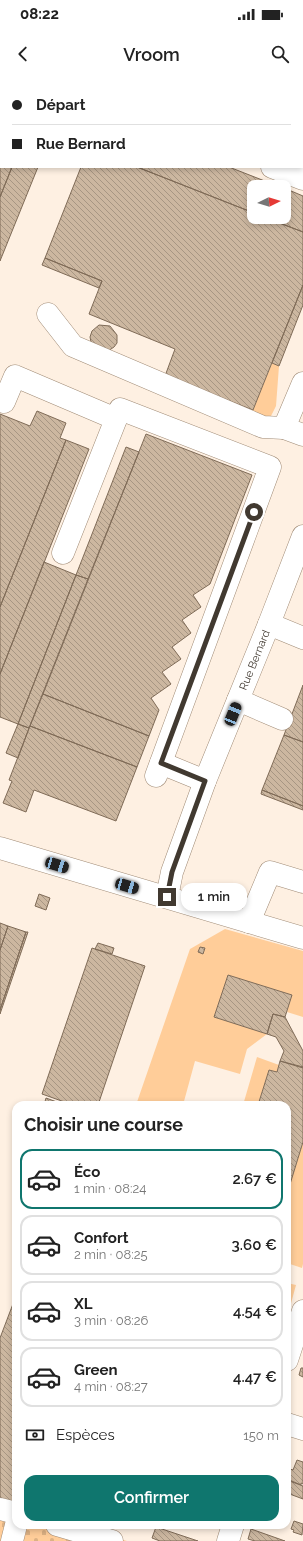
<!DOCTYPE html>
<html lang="fr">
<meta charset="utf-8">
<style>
:root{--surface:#fff;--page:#f6f6f6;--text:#222;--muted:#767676;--line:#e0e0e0;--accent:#0f766e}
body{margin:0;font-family:Raleway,sans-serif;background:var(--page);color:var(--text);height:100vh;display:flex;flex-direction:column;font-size:15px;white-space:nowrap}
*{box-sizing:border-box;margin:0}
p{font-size:13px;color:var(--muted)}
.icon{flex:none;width:22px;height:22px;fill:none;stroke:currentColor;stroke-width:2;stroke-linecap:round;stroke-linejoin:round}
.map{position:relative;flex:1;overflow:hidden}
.panel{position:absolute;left:12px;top:1021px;width:279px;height:428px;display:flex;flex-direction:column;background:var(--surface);border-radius:12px;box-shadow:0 2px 6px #0003}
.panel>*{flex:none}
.guide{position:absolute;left:0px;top:0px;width:303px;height:88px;box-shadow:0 2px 6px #0003;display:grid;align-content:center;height:88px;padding:0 12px;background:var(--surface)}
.needle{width:26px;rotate:85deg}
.buttons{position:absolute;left:247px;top:100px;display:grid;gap:8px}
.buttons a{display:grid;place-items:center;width:44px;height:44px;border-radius:8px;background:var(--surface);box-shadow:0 2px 6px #0003;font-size:20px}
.end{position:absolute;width:18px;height:18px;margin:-9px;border:5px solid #413930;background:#fff;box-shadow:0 0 0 2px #fff}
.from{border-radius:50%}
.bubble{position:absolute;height:28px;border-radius:12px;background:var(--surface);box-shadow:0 2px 6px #0003;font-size:13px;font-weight:600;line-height:28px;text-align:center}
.car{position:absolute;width:12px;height:24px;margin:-12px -6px;border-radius:5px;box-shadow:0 0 3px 1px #0007;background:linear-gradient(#222 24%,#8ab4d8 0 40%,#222 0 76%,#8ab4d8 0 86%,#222 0)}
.guide b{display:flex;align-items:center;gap:14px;height:38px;font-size:15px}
.guide b+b{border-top:1px solid var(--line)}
.guide i{width:10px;height:10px;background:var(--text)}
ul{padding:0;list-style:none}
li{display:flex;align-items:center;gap:12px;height:60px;margin:0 8px 6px;padding:0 4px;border:2px solid var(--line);border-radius:12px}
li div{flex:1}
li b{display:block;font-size:15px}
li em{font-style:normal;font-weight:600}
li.on{border-color:var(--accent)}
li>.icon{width:36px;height:36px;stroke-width:1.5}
h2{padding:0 12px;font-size:18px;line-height:48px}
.pay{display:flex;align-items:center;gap:10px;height:44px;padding:0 12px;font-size:15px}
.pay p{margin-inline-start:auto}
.primary-button{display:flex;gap:8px;margin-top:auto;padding:8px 12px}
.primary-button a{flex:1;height:46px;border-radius:12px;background:var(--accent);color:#fff;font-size:16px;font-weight:600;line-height:46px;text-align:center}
.status{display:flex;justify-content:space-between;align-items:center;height:28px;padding:0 20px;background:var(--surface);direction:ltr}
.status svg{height:11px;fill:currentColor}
header{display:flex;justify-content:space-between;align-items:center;height:52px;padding:0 12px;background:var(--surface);font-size:18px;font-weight:600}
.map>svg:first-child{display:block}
</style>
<div class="status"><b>08:22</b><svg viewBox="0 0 49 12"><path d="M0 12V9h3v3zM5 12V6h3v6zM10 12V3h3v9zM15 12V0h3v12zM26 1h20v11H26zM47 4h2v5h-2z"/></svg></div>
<header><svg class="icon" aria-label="back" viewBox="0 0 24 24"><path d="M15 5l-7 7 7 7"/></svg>Vroom<svg class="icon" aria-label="search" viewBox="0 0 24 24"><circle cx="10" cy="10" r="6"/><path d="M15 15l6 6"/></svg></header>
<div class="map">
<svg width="303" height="1461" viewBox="0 0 303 1461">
<defs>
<pattern id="cemetery-stones" width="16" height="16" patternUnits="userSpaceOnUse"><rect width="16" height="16" fill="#ffcd99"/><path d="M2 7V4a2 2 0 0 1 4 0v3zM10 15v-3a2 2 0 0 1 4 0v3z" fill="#dcb184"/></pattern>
<pattern id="building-back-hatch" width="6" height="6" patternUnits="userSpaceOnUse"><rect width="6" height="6" fill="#ccb7a0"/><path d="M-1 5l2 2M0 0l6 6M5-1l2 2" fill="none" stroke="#a79683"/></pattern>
</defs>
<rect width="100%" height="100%" fill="#fef0e2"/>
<path fill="#ffcd99" d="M272,283L279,286L276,326L271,336L264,337L239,330L240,325L253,330Z
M225,849L303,871V937L287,932L292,915L228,895L214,937L267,954L247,969L240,994L195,981L183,1025H136L190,869Z
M257,977L279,985L277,992L269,990L258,1025H243Z
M303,1062V1184L302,1188L287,1183V1114Z
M287,1203L296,1205L287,1238Z"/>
<path fill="url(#cemetery-stones)" d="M0,1425L16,1445H72L127,1461H0Z"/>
<path fill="url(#building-back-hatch)" stroke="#7f6b57" d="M0,0H47L1,1V87H12L0,117Z
M47,0H72L46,1Z
M161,0H303V83L302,1Z
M12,87H38L0,181V117Z
M81,87H137L254,133V137H264L303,152V205L253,330L165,296L175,269L89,234L102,201L45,178Z
M137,87H229L280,107H254V133Z
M284,108L303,116V152L264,137H284Z
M45,178L102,201L99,208L42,185Z
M303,205V225L279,286L272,283Z
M99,245L110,246L117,255V263L114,267L108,271L91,262L90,257L92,251Z
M37,331L66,343L60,358L66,360L0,527V334L30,346Z
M146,354L252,395L210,504L193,515L201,527L182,540L191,553L172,567L181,579L162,592L171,604L151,618L159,630L149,656L43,614Z
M66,360L89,369L0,594V527Z
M126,367L139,372L88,499L76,495Z
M44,482L76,495L18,644L0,637V594Z
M76,495L88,499L29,648L18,644Z
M303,605V662L284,655Z
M43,614L149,656L137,687L30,646Z
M18,644L29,648L18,678L6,673Z
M30,646L137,687L116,741L34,710L26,732L3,723L12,701L9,700Z
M284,655L303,662V726L262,710Z
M262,710L303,726V730L261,714Z
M39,814L50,818L46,830L35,826Z
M0,843L8,846L0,870Z
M8,846L26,852L0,930V870Z
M26,852H28L0,934V930Z
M98,863L114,868L112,874L95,869Z
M200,867L205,868L203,874L198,872Z
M92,868L145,886L98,1025H73L42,1014Z
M228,895L292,915L285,937L273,934L267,954L214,937Z
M273,934L285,937L303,971V988L280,981L284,971L276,957L267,954Z
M280,981L303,987V1062L287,1114V1025H258L269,990L277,992Z
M46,1018L65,1025H44Z
M16,1216V1426L0,1422V1258Z
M301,1288H303V1297L299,1295Z
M297,1380L303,1382V1404L301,1403V1405L287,1399V1388L293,1390Z
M287,1400L303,1406V1419L287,1413Z
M294,1441L303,1444L302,1455L293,1452L294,1450L291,1449Z
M156,1447L198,1461H160L152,1458Z
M251,1449L285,1461H255L248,1459Z"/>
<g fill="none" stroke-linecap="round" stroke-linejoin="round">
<g stroke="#a08b76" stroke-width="23">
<g id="minor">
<path d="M115,0V1"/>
<path d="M272,87L303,99"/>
<path d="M48,234L73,266L263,347L284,348"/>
<path d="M303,303L284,348L303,355"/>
<path d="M0,321L4,322L15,296L116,339L63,473"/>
<path d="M116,339L120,329L270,387L156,696"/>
<path d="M269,544L303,558"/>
<path d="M238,620L282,639"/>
<path d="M161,683L205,701"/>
<path d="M0,768L303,858"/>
<path id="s1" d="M167,817L172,792L205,701L269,544L303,456"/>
<path d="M249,842L270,792L303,802"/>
<path d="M287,1280L303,1231"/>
<path d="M287,1344L303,1349"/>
<path d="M0,1429L16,1433"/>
<path d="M57,1445L112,1461"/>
<path d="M12,1461L16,1445"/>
<path d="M228,1461L233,1445"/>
</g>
</g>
<use href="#minor" stroke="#fff" stroke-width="22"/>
</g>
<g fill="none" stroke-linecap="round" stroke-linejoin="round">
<path stroke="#413930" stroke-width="5" d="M167,817L172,792L205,701L161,683L254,432"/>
</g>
<g text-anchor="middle" stroke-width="4" stroke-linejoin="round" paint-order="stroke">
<g font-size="11" fill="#413930" stroke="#fff">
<text dy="4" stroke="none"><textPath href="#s1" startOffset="253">Rue Bernard</textPath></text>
</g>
</g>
</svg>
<div class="buttons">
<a><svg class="needle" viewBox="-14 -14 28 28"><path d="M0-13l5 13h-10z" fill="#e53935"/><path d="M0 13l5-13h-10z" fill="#767676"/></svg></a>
</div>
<i class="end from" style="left:254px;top:432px"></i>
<i class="end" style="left:167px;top:817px"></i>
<div class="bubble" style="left:181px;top:803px;width:66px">1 min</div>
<i class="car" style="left:233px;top:634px;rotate:22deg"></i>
<i class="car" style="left:57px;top:785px;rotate:107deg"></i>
<i class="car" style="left:127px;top:806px;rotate:106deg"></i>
<div class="guide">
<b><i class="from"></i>Départ</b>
<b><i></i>Rue Bernard</b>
</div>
<section class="panel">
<h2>Choisir une course</h2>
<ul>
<li class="on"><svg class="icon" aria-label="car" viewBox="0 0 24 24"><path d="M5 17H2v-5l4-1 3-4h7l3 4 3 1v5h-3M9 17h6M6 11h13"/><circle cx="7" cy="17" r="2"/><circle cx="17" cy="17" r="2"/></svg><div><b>Éco</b><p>1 min · 08:24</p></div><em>2.67 €</em></li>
<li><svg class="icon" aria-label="car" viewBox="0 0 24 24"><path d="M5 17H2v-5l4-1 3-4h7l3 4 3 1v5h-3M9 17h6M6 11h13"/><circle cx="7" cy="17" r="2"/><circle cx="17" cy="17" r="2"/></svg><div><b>Confort</b><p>2 min · 08:25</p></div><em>3.60 €</em></li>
<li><svg class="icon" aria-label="car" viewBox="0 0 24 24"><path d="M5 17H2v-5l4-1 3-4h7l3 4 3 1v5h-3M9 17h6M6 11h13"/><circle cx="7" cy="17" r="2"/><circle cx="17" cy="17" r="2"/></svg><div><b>XL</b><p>3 min · 08:26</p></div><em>4.54 €</em></li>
<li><svg class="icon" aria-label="car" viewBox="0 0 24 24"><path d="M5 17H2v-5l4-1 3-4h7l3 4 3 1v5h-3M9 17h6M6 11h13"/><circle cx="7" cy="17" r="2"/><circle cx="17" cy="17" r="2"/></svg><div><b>Green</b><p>4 min · 08:27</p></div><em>4.47 €</em></li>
</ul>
<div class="pay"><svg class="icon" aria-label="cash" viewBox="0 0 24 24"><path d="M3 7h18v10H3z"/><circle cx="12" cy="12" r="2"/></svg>Espèces<p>150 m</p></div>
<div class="primary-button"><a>Confirmer</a></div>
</section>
</div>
